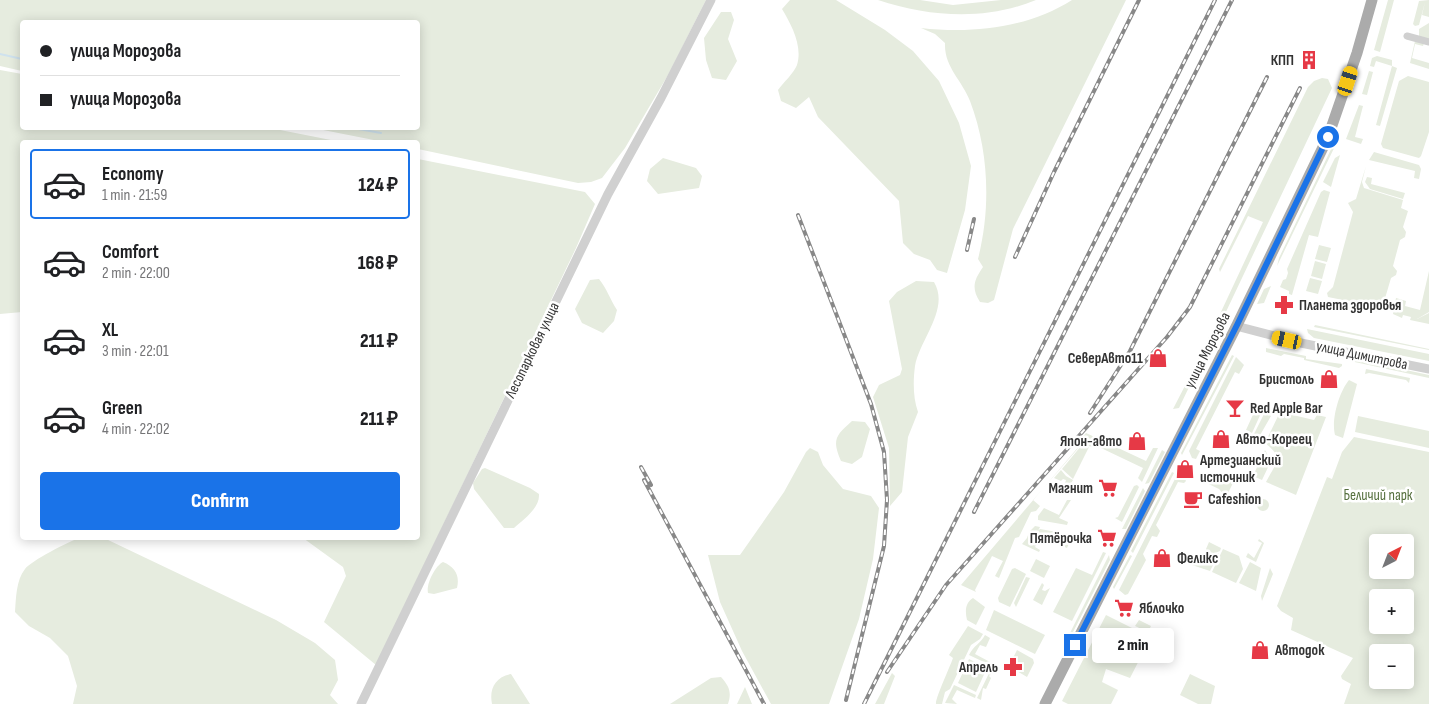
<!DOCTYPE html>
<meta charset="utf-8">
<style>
:root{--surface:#fff;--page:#f6f6f6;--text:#202124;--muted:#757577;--line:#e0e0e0;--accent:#1a73e8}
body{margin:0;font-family:"Sofia Sans Condensed",sans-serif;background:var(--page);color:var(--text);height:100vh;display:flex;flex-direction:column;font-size:19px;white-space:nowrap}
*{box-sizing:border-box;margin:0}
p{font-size:16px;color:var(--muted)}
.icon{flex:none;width:28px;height:28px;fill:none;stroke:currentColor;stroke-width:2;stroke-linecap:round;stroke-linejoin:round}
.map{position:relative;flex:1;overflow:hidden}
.side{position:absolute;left:20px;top:140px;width:400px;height:400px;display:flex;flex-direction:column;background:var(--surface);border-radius:5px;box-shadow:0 2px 12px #0003}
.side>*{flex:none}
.top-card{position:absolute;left:20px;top:20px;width:400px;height:110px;border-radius:5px;box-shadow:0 2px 12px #0003;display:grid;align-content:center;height:110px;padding:0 20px;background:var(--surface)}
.needle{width:32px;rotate:42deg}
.fabs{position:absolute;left:1369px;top:534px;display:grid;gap:10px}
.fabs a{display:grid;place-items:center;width:45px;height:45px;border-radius:5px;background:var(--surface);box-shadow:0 2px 12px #0003;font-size:25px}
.end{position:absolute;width:22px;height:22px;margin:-11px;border:6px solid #1a73e8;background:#fff;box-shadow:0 0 0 2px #fff}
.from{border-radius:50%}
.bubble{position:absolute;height:35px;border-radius:5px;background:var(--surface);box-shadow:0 2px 12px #0003;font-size:16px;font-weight:800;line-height:35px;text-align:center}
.car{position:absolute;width:15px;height:30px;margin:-15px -8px;border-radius:6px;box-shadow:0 0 4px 1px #0007;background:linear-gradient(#f5c518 24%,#345 0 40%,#f5c518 0 76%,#345 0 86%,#f5c518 0)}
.top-card b{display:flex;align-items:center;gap:18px;height:48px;font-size:19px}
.top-card b+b{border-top:1px solid var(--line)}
.top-card i{width:12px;height:12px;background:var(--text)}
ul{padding:9px 0 0;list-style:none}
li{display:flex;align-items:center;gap:15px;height:70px;margin:0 10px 8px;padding:0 10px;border:2px solid transparent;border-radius:5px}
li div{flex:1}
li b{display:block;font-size:19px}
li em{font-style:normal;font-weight:800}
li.current{border-color:var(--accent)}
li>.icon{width:45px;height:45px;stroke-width:1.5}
.action{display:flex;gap:10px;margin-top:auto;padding:10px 20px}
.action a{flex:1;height:58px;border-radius:5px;background:var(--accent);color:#fff;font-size:20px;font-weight:800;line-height:58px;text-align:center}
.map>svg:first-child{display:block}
</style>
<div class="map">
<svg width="1429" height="704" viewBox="0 0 1429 704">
<rect width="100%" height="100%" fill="#fff"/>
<path fill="#e6ecdf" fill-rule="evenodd" d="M0,0H706L668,75L625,148L602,178L591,182L578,183L418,149V142H384L313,128H418V22H22V71L0,66Z
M790,0H836L885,30L913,51L939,81L959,123L971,166L965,210L947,273L937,270L930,260L914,254L903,243L899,201L818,117L809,97L796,108L781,101L778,90C783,83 794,73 797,65C803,46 791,24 782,9Z
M878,0H920L953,5L1001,0H1036C985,21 930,17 878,0Z
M1072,0H1126L1013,229L994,300L988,303L980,302C971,288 974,280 983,267L978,259C991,208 989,151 970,101C962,80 944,67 945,43L935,34L921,28C972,34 1028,28 1072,0Z
M1388,0H1394L1380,52L1374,50Z
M1429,0V17L1422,15L1425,2L1419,25L1415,26L1413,24L1419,1Z
M721,12H731L734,20L728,39L737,61L726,80L712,78L706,60L704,38Z
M1429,23V39L1419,37V29Z
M1415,41L1424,43L1423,46L1415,44L1412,58L1429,63V69L1410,63Z
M1377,56L1392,60V66L1397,68L1380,126L1376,125L1392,66L1376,61L1374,67L1370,66L1372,58Z
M0,70L22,74V128H270L341,142H22V312L0,314Z
M1369,71L1373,72L1367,95L1362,94Z
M1408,76L1429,82V132L1421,156L1419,158L1383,148L1381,144L1399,81Z
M1322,78L1328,79L1332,88L1224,316L1220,314L1263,222L1248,216L1220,272L1219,269L1308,87L1314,81Z
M1359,105L1363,106L1355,137L1363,139L1361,144L1346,139Z
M1337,142L1277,266L1279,258L1333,145Z
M1374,152L1419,165L1421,169L1419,179L1414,178L1415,171L1369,160Z
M1340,155L1331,187L1323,182L1335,158Z
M663,158L696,168L702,176L699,188L658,194L647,181L650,169Z
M418,159L585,192L595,204L576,248L376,665L324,622L346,576L343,567L303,538H418Z
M1366,166L1362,182L1364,188L1403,200L1401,208L1408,211L1403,227L1406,232L1405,237L1400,240L1393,266L1397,271L1396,275L1391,278L1381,312L1371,311L1368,305L1328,297L1327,293L1333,287L1353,212L1348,203L1356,199Z
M1367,177L1372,178L1371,184L1405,193L1403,199L1370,189L1365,182Z
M1324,190L1330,192L1318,237L1309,235L1292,295L1289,294V291L1280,287L1283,280L1286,279L1288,273L1287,269L1321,192Z
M1319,245L1331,248L1327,262L1315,259Z
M1315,261L1326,264L1322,279L1311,276Z
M1429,271V312L1417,319L1429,313V324L1410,320L1411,317L1403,315L1402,318L1393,314L1396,298L1406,301L1405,306L1420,310Z
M1310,278L1322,281L1318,294L1306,291Z
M599,279C607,289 610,299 617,310L614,321L603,333L582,323L575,309L590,280Z
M916,281L934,282C950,309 920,339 915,366C913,381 913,398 918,412L908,437L902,492L890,506L889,448L873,397L879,385L900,375L902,369L889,301L897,292Z
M1271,286L1264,303L1257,304L1264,289Z
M1315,325L1429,349V350L1314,327Z
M1307,329L1429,354V361L1314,338L1308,333Z
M1211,333L1215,335L1195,376L1191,374Z
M1266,348L1306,356V359L1342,364V366L1339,368L1304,360V358L1284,354L1281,356L1266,352Z
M1232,355L1234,356L1182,455L1181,453Z
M1236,357L1244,365L1239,374L1235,372L1196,449L1200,451L1196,459L1192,458L1189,451Z
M1355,359L1429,375V378L1350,361Z
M1366,369L1410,378L1409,383L1406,380L1369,373L1365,374Z
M1189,378L1191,383L1179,408L1173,409Z
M1349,380L1357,384L1343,438L1335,435C1331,420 1339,392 1349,380Z
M1256,408L1262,411L1252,433L1246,430Z
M1265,412L1271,416L1259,437L1254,434Z
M1280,412L1314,420L1317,415L1326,417L1296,495L1266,482C1276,462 1285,459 1265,443Z
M1358,416L1429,431V448L1355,432Z
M852,421L865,422L870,429L862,457L852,464L841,461C832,440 835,436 852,421Z
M1086,433L1146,461L1153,448H1158L1142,482L1138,478L1143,468L1101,448L1081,445L1033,500L1040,506L1036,511L1031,512L1019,537L1015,538L999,578L995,576L1003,561L992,556L975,590L976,592L961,585L1080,445L1078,442Z
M1354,437L1429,452V704H1344L1351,684L1342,679L1341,676L1353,658L1291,630L1293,618L1281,611L1277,606L1327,477L1332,479L1342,452ZM1378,542H1405V570H1378ZM1378,598H1405V625H1378ZM1405,652V680H1378V652Z
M1081,446L1089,447L1073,479L1062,469Z
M810,448L818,452L823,465L843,489L871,496L879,508L873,559L859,619L829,704H771L742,651L720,602L708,555H740L784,492L806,452Z
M1162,450L1165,452L1149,483L1145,484Z
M1265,450L1271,461L1262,480L1253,476Z
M485,468L530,488L539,494C540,508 524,519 514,528H504L474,489L473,483L482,469Z
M1061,470L1066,476L1073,480L1070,485L1065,483L1066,480L1063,479L1061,481L1054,478Z
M1172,472L1174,473L1133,553L1131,551Z
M1203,473L1220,481H1234L1226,497L1219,489L1200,480Z
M1177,475L1184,477L1186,481L1184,483L1178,482L1156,525L1160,531L1157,537L1152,536L1143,554L1146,560L1128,594L1125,595L1119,590Z
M1137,485L1139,487L1122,522L1115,518L1118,517L1134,486Z
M1143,488L1145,491L1126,529H1122Z
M1257 505a6 6 0 1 1 12 0a6 6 0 1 1-12 0Z
M1067,500H1071L1059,518L1068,522L1067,525L1038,520V516L1044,508L1059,515Z
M1035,526L1040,527L1038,531L1040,529L1057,532L1071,539L1067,548L1041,536L1038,541L1034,540L1038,542L1035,547L1040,550L1039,552L1022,544L1027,538L1029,532Z
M80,538L106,539L276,620L315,643L335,660L338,680L330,695L338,704H73L77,686L68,656L50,638L29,626L15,612C16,599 16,580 25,569C31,561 69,541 80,538Z
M1259,539L1264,543L1256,562L1246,557L1248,553L1254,558L1262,543L1258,541Z
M1209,542L1221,548L1220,551L1208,556L1206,549Z
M1223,549L1239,556L1243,569L1236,583L1212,572Z
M1103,552L1106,553L1072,621L1053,612L1076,568L1092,575Z
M1219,553L1210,571L1192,565V564Z
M1109,555L1110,560L1072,634L1069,635Z
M1130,555L1132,556L1114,589L1113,587Z
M1036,559L1050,566L1044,578L1030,571Z
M443,562C455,567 460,575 457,588L434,594L428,593C426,584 435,566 443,562Z
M1250,562L1261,568L1256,591L1239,583Z
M1015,568L1026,574L1010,607L999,602L998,598L1012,569Z
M1270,568L1273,574L1262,601L1261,596Z
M1026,577L1030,578L1016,607L1014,603Z
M1042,583L1044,585L1042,590L1045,591L1050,588L1042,605L1033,600Z
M973,598L985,607L976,625L967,620C965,611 965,603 973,598Z
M994,610L1045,635L1035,654L986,630Z
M1106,615L1148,636L1150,639L1130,678L1106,669L1102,682L1118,690L1111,704H1068L1062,701Z
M1139,620L1151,626L1148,632L1135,626Z
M968,626L983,634L980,639L971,645L950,689L945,692L942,704H936C935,699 950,667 953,658L949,655Z
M985,635L990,638L986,647L980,645L975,654L990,662L988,664L969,655C973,646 981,643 985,635Z
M1017,650L1033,659L1034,663L1027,677L1015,670L1018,663L1012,660Z
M969,659L987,668L976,692L958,683Z
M993,665L997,667L989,676L991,678L986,689L983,688L981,700L977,698Z
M892,673L895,676L884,704H875Z
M511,674L530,704H492C489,689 495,677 511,674Z
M1190,674L1215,686L1211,704H1198L1180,695Z
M721,677C729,686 732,692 728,704H670L711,678Z
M954,685L976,695L975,698L957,690L952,699L957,704L945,703Z
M745,687L752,704H737Z"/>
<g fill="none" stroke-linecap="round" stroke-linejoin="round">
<path stroke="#cfe2ee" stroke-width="2" d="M0,54L22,59
M353,128L381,133"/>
<path stroke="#d0d0d0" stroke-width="7" d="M1407,36L1429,42"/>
<path stroke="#d0d0d0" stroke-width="9" d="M1236,326L1301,343L1429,369
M361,704L608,194L661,98L711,0"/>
<path stroke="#ababab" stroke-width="11" d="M1045,704L1237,325L1328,137L1357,53L1372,0"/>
<g stroke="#888" stroke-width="4">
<path id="rail" d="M798,215L871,404L884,452L887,500L884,546L846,700
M967,250L974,219
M1015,257L1054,172L1139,0
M1090,413L1130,351L1267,77
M641,467L651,485
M644,480L764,704
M974,512L1232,0
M887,672L946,585L1167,337L1190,307L1300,88
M864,704L1215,0"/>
</g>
<use href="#rail" stroke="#fff" stroke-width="2" stroke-dasharray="5.5" stroke-linecap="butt"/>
</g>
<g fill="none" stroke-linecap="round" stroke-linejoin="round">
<path stroke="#1a73e8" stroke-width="6" d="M1075,645L1237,325L1328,137"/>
</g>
<defs>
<g id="building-bare" transform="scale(1.5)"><path d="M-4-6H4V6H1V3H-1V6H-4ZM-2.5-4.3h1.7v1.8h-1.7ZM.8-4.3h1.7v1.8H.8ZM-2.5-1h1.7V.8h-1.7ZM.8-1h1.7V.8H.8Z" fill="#e63946" stroke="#fff" stroke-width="2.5" paint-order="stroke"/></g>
<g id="pharmacy-bare" transform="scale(1.5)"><path d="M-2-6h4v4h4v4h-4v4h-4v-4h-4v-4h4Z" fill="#e63946" stroke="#fff" stroke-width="2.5" paint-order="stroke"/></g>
<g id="shop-bare" transform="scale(1.5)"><path d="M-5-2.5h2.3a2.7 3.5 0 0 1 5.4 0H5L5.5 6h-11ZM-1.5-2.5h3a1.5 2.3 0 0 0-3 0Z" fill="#e63946" stroke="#fff" stroke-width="2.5" paint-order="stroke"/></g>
<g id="bar-bare" transform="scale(1.5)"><path d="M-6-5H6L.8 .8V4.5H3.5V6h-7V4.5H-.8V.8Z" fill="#e63946" stroke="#fff" stroke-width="2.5" paint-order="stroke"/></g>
<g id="supermarket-bare" transform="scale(1.5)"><path d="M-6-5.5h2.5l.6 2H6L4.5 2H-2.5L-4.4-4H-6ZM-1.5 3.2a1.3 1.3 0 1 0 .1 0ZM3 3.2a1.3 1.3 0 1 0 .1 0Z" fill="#e63946" stroke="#fff" stroke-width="2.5" paint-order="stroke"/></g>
<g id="cafe-bare" transform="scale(1.5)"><path d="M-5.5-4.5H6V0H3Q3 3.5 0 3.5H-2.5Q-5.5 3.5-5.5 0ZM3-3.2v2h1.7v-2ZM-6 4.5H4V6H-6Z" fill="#e63946" stroke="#fff" stroke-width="2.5" paint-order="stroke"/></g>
</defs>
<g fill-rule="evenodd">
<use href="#building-bare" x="1309" y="60"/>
<use href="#pharmacy-bare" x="1284" y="305"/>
<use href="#shop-bare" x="1158" y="358"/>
<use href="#shop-bare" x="1329" y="379"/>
<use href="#bar-bare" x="1235" y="408"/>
<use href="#shop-bare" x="1221" y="439"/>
<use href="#shop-bare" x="1137" y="441"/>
<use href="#shop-bare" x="1185" y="469"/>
<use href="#supermarket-bare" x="1108" y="488"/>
<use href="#cafe-bare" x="1193" y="499"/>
<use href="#supermarket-bare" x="1107" y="538"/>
<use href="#shop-bare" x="1162" y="558"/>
<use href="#supermarket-bare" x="1124" y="608"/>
<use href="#shop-bare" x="1260" y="650"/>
<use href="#pharmacy-bare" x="1013" y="667"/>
</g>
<g text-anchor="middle" stroke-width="5" stroke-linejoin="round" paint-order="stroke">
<g font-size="15" font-weight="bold" fill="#333" stroke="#fff" text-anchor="start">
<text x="1294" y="65" text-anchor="end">КПП</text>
<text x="1299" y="310">Планета здоровья</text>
<text x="1143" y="363" text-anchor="end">СеверАвто11</text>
<text x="1314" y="384" text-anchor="end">Бристоль</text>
<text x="1250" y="413">Red Apple Bar</text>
<text x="1236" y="444">Авто-Кореец</text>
<text x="1122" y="446" text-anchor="end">Япон-авто</text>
<text x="1200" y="465">Артезианский<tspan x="1200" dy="17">источник</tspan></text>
<text x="1093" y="493" text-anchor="end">Магнит</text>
<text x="1208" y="504">Cafeshion</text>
<text x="1092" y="543" text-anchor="end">Пятёрочка</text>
<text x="1177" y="563">Феликс</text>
<text x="1139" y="613">Яблочко</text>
<text x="1275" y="655">Автодок</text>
<text x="998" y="672" text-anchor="end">Апрель</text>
</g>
<g font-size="15" fill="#333" stroke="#fff">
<text transform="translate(532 350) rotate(-64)" y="5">Лесопарковая улица</text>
<text transform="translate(1207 350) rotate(-63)" y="5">улица Морозова</text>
<text transform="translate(1362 355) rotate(12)" y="5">улица Димитрова</text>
</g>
<g font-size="15" fill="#56703f" stroke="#fff">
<text x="1378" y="500">Беличий парк</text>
</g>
</g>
</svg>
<div class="fabs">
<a><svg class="needle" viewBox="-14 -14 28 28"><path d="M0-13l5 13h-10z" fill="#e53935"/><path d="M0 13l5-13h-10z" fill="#757577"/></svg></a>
<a>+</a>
<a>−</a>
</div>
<i class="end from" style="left:1328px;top:137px"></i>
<i class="end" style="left:1075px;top:645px"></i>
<div class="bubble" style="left:1092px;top:628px;width:82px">2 min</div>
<i class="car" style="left:1348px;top:81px;rotate:18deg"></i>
<i class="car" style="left:1287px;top:340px;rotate:283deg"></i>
<div class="top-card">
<b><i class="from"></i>улица Морозова</b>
<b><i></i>улица Морозова</b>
</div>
<section class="side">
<ul>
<li class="current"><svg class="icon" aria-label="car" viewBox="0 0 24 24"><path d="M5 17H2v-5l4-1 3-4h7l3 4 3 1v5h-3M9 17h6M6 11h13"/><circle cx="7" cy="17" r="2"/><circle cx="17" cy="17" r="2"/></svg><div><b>Economy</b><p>1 min · 21:59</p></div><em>124 ₽</em></li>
<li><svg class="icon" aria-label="car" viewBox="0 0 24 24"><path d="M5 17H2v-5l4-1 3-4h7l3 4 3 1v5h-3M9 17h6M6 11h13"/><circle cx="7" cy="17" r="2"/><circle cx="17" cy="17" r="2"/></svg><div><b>Comfort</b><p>2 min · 22:00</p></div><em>168 ₽</em></li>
<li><svg class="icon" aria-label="car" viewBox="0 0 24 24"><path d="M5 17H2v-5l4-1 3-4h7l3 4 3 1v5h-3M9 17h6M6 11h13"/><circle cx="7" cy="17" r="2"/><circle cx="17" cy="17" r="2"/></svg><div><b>XL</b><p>3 min · 22:01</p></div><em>211 ₽</em></li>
<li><svg class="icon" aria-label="car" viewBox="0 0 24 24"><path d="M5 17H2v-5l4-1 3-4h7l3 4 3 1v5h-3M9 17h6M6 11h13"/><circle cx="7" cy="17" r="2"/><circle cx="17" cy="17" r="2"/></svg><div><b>Green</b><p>4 min · 22:02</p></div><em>211 ₽</em></li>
</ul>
<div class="action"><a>Confirm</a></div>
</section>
</div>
